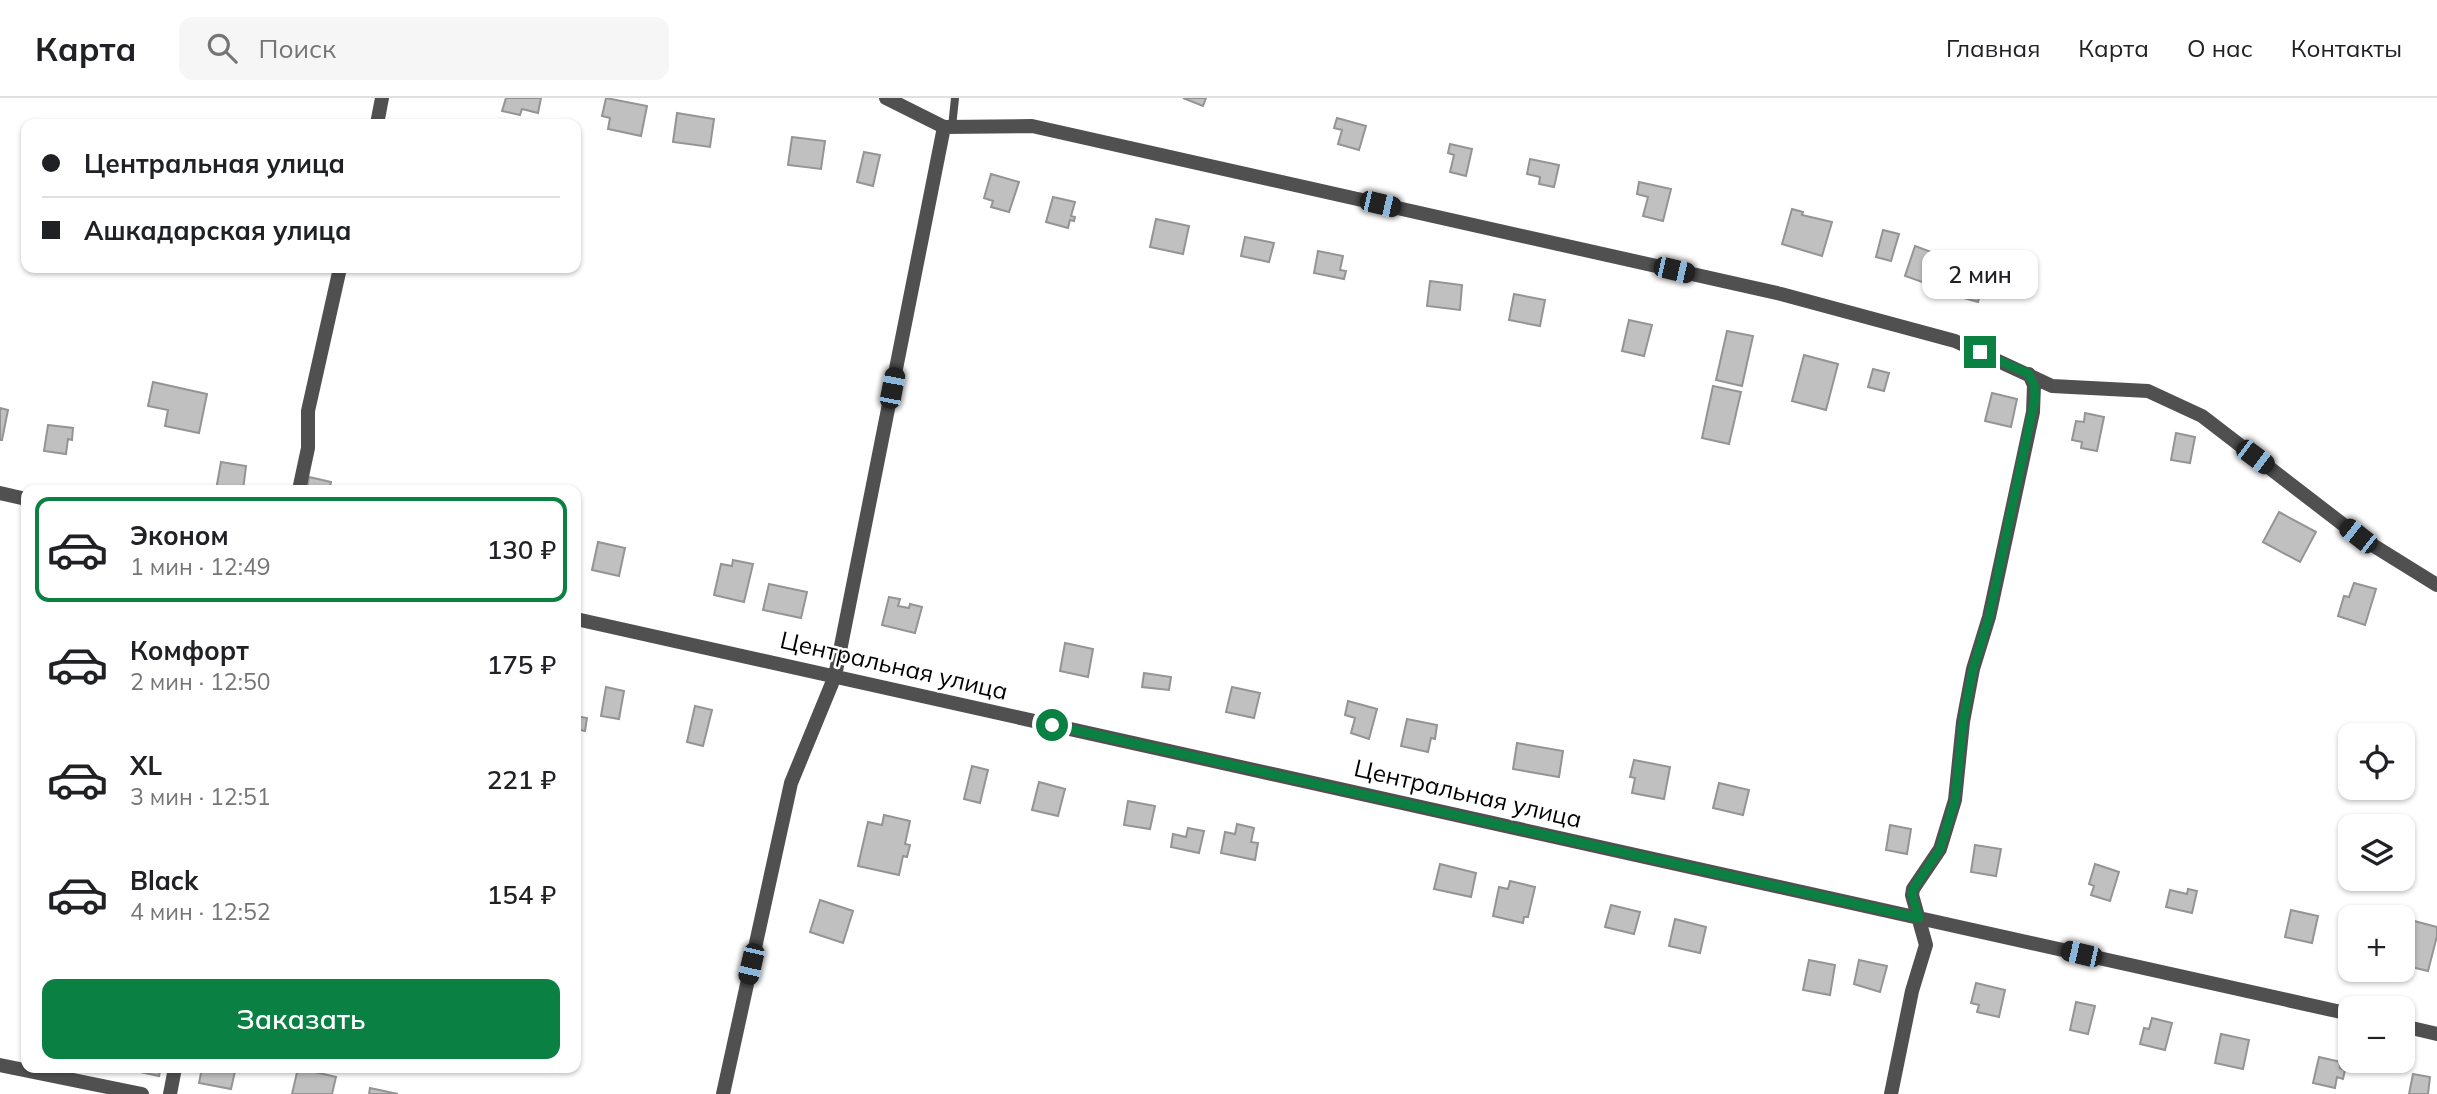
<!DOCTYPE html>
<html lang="ru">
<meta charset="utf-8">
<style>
:root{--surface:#fff;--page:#f6f6f6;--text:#202124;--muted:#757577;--line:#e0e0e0;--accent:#0b8043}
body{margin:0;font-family:Mulish,sans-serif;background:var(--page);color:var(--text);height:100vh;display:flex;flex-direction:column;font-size:26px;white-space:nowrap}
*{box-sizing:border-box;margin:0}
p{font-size:23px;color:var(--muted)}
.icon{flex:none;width:38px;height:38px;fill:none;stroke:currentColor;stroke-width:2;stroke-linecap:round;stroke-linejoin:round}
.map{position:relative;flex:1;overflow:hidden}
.panel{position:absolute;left:21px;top:387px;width:560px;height:588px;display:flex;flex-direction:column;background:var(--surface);border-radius:14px;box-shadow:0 2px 5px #0004}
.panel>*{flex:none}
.banner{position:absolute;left:21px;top:21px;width:560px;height:154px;border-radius:14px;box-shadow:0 2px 5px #0004;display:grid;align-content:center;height:154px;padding:0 21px;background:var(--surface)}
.fabs{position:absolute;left:2338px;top:625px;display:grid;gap:14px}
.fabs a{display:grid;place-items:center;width:77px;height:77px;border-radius:14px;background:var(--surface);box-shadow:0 2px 5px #0004;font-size:35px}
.end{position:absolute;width:32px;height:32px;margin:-16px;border:9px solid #0b8043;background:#fff;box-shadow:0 0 0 4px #fff}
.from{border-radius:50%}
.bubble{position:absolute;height:49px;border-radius:14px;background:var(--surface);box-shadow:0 2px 5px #0004;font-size:23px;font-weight:600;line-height:49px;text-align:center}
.car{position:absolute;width:21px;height:42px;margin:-21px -10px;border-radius:9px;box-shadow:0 0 5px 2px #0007;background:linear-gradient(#222 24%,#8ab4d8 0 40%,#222 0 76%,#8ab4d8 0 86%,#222 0)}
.banner b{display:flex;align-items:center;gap:24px;height:66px;font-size:26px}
.banner b+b{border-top:2px solid var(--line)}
.banner i{width:18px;height:18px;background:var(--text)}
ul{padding:12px 0 0;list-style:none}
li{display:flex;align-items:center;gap:21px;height:105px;margin:0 14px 10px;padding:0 7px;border:4px solid transparent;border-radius:14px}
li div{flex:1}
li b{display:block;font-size:26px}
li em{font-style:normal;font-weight:600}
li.current{border-color:var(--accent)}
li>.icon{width:63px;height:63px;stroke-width:1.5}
.cta{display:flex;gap:14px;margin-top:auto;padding:14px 21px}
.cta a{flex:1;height:80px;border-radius:14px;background:var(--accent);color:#fff;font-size:28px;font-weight:600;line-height:80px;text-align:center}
header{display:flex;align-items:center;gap:42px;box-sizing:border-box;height:98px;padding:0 35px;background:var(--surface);border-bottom:2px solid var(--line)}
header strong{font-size:33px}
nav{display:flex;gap:38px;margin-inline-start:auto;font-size:24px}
.search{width:490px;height:63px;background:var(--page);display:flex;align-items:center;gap:18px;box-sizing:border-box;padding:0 24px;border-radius:14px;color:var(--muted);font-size:26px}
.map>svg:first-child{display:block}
</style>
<header>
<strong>Карта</strong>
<div class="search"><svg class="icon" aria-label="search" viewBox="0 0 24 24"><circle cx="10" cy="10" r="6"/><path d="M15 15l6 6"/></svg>Поиск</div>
<nav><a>Главная</a><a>Карта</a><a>О нас</a><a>Контакты</a></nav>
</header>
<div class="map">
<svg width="2437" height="996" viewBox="0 0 2437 996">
<rect width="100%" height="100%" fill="#fff"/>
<path fill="#c0c0c0" stroke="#949494" stroke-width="2" d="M506,0H541L538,15L522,11L520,17L502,13Z
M606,0L647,8L641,38L608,31L610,20L602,18Z
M1183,0H1206L1203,8Z
M677,15L714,21L710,49L673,44Z
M1337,20L1366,28L1359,52L1338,46L1342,32L1334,30Z
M792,39L825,43L821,71L788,67Z
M1450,46L1472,51L1466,78L1450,74L1454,57L1448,55Z
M864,54L880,57L873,88L857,84Z
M1530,61L1559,67L1554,89L1539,86L1540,79L1527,76Z
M991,76L1019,84L1009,114L991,109L993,103L984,100Z
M1639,84L1671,91L1663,123L1643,118L1648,99L1637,96Z
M1053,99L1075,104L1071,118L1075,119L1074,123L1070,122L1068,130L1046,124Z
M1792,111L1803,114L1802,117L1832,124L1822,158L1782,146Z
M1156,121L1189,128L1183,156L1150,149Z
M1883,132L1899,136L1891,163L1876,159Z
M1245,139L1274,145L1269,164L1241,158Z
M1915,148L1934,155L1925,185L1905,178Z
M1318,153L1343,158L1340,172L1346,173L1344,181L1314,175Z
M1960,162L1988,170L1978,204L1950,196Z
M1430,183L1462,187L1460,212L1427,208Z
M1514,196L1545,202L1540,228L1509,222Z
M1629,222L1652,227L1644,258L1622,253Z
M1727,233L1753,238L1742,288L1716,282Z
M1804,257L1838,266L1826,312L1792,303Z
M1873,271L1889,275L1884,293L1868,289Z
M153,284L207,296L199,335L165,328L168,312L148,308Z
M1713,288L1741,294L1729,346L1702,340Z
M1992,295L2017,301L2011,329L1985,323Z
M0,310L8,312L2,342H0Z
M2085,315L2104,319L2097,353L2081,350L2082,344L2072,342L2076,323L2084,324Z
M48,327L73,330L72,342L68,341L66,356L44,353Z
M2176,335L2195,339L2190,365L2171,362Z
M221,364L246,368L243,392H216Z
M309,379L331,384L329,392H307Z
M2279,414L2316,434L2300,464L2263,444Z
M598,444L625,450L619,478L592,472Z
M733,462L753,466L744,504L714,497L721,466L732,468Z
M2354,485L2376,491L2365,527L2338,518L2344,498L2349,499Z
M769,486L807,494L801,520L763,512Z
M889,499L900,501L898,508L909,510L910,506L922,509L915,535L882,527Z
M1065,545L1093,551L1088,579L1060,573Z
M1144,575L1171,579L1169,592L1142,589Z
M606,589L624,593L619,621L601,618Z
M1232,589L1260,595L1254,620L1226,614Z
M1348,603L1377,611L1369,641L1351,635L1355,620L1345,617Z
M695,608L712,612L703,648L687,644Z
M576,618L587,620L585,633L576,631Z
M1407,621L1437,627L1435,641L1431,640L1428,654L1401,648Z
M1517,645L1563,653L1559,679L1513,671Z
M1634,662L1670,669L1664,701L1632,695L1635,680L1630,679Z
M972,668L988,672L980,705L964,701Z
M1039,684L1065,691L1058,718L1032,712Z
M1719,685L1749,692L1743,717L1713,710Z
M1128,703L1155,708L1150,731L1124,727Z
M884,717L910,723L905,746L910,747L907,759L903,758L899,777L858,768L868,724L882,727Z
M1237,726L1254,730L1251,744L1258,745L1255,762L1221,755L1225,734L1235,736Z
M1890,727L1911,731L1907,756L1886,752Z
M1188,730L1204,733L1199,755L1171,749L1173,736L1186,739Z
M1975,747L2001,751L1996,778L1971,774Z
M1440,766L1476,775L1471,799L1434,791Z
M2095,766L2119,774L2110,803L2091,797L2094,788L2089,786Z
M1510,783L1535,789L1528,819H1524L1523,825L1493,818L1499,789L1508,791Z
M2188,791L2197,793L2192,815L2166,809L2170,792L2187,796Z
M820,802L853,813L843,845L810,834Z
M1611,807L1640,814L1634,836L1605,829Z
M2291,812L2318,818L2312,845L2285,839Z
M2403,820L2437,829V838L2428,873L2403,867L2410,841L2403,839Z
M1675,821L1706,829L1700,855L1669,848Z
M1809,862L1835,867L1830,897L1803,892Z
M1859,862L1887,868L1880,894L1854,886Z
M1976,885L2005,892L1999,919L1977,914L1979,907L1971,905Z
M2076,904L2095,908L2088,936L2070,932Z
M2152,920L2172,925L2165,952L2140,946L2144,930L2149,931Z
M2221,936L2249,942L2243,971L2215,965Z
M2319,959L2341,964L2340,970L2345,972L2343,981L2337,979L2335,990L2313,985Z
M132,970H161L159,978L131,972Z
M202,970H240L239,974L235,973L231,991L199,985Z
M298,970L336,979L332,996H292Z
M2413,976L2430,979L2428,996H2409Z
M370,990L398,996H369Z"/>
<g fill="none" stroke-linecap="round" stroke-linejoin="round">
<path stroke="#505050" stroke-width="8" d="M952,29L955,0"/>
<path stroke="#505050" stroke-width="14" d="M886,0L944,29L1032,28L1781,196L1955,243L2052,288L2148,293L2202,318L2358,438L2437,487
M377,26L382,0
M299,392L308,350V313L340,170
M0,395L26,401
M576,521L2350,916
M2403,928L2437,936
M0,967L142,996
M170,996L175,970
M723,996L791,685L835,578L944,29
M1891,996L1912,893L1926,847L1912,797L1913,791L1940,751L1955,702L1963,624L1973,571L1989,519L2033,314L2034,287L2029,276"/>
</g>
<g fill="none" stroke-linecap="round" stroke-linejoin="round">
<path stroke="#0b8043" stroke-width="9" d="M1052,627L1919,820L1912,797L1913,791L1940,751L1955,702L1963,624L1973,571L1989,519L2035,300L2034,287L2029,276L1980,254"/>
</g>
<g text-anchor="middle" stroke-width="5" stroke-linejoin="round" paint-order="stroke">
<g font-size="24" fill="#000" stroke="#fff">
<text transform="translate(894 568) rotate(13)" y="8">Центральная улица</text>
<text transform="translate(1468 696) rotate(13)" y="8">Центральная улица</text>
</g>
</g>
</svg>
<div class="fabs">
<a><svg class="icon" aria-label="locate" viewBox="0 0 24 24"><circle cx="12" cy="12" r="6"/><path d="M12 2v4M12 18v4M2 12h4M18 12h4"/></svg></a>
<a><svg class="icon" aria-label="layers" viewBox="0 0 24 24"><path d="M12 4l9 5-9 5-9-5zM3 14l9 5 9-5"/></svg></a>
<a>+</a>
<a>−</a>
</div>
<i class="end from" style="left:1052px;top:627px"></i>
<i class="end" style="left:1980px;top:254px"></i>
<div class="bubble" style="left:1922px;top:152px;width:116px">2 мин</div>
<i class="car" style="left:1380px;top:106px;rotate:103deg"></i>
<i class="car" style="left:1674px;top:172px;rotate:103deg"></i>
<i class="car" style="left:892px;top:290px;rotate:11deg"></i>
<i class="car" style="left:2255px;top:359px;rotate:127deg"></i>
<i class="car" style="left:2358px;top:438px;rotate:308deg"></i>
<i class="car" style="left:2081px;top:856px;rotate:283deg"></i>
<i class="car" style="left:751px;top:866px;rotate:193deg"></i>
<div class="banner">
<b><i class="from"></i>Центральная улица</b>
<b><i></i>Ашкадарская улица</b>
</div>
<section class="panel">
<ul>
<li class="current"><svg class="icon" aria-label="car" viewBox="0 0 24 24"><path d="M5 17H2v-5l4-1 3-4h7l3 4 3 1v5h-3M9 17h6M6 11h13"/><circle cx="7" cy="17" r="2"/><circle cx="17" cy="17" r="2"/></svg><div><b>Эконом</b><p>1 мин · 12:49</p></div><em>130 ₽</em></li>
<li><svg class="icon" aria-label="car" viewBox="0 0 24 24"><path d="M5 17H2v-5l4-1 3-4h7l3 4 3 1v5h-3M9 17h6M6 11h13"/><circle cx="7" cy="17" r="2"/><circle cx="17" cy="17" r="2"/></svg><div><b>Комфорт</b><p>2 мин · 12:50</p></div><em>175 ₽</em></li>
<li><svg class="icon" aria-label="car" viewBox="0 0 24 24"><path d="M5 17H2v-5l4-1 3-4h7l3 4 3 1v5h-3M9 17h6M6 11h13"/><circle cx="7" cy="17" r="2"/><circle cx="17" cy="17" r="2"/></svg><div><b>XL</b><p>3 мин · 12:51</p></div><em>221 ₽</em></li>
<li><svg class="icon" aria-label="car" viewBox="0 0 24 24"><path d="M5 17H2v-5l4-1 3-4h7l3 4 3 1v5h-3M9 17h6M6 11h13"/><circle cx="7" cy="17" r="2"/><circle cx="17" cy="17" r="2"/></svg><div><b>Black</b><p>4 мин · 12:52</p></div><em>154 ₽</em></li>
</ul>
<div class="cta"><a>Заказать</a></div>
</section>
</div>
